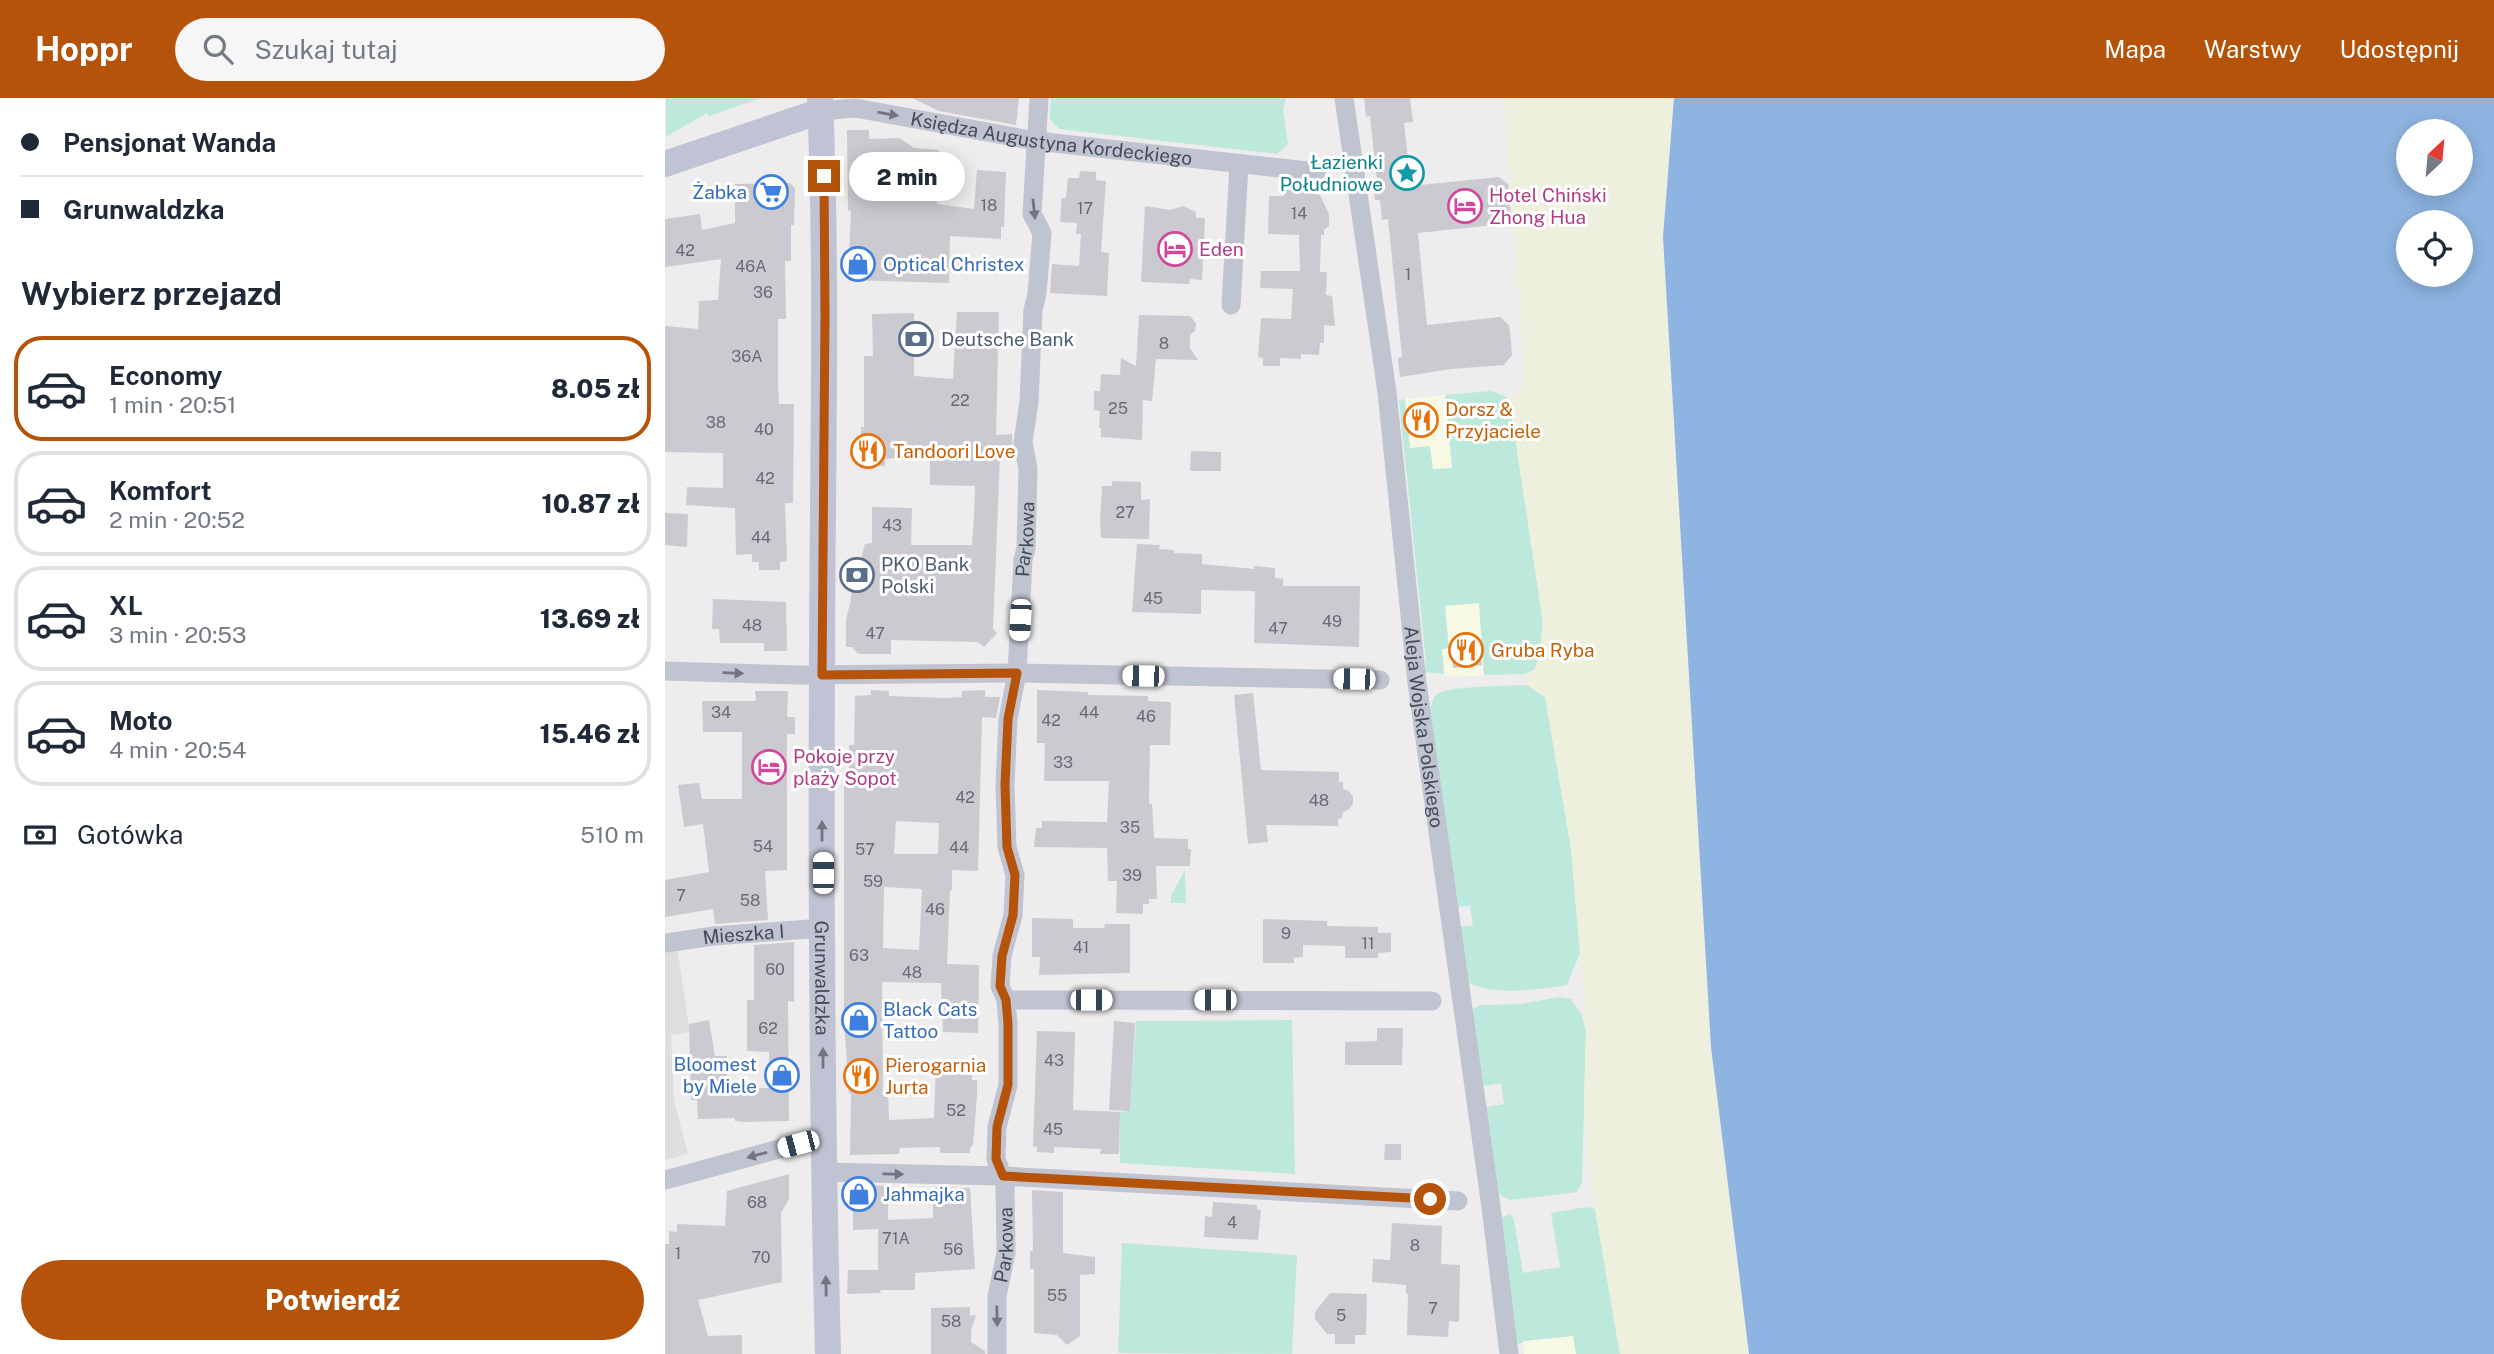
<!DOCTYPE html>
<html lang="pl">
<meta charset="utf-8">
<style>
:root{--surface:#fff;--page:#f6f6f7;--text:#1f2937;--muted:#747a83;--line:#e0e1e3;--accent:#b45309}
body{margin:0;font-family:"Public Sans",sans-serif;background:var(--page);color:var(--text);height:100vh;display:flex;flex-direction:column;font-size:26px;white-space:nowrap}
*{box-sizing:border-box;margin:0}
p{font-size:23px;color:var(--muted)}
.icon{flex:none;width:38px;height:38px;fill:none;stroke:currentColor;stroke-width:2;stroke-linecap:round;stroke-linejoin:round}
.map{position:relative;flex:1;overflow:hidden}
.panel{display:flex;flex-direction:column;background:var(--surface);width:665px}
.panel>*{flex:none}
.hud{display:grid;align-content:center;height:154px;padding:0 21px;background:var(--surface)}
.needle{width:46px;rotate:26deg}
.controls{position:absolute;left:1731px;top:21px;display:grid;gap:14px}
.controls a{display:grid;place-items:center;width:77px;height:77px;border-radius:50%;background:var(--surface);box-shadow:0 4px 18px #0003;font-size:35px}
.end{position:absolute;width:32px;height:32px;margin:-16px;border:9px solid #b45309;background:#fff;box-shadow:0 0 0 4px #fff}
.from{border-radius:50%}
.bubble{position:absolute;height:49px;border-radius:24px;background:var(--surface);box-shadow:0 4px 18px #0003;font-size:23px;font-weight:800;line-height:49px;text-align:center}
.car{position:absolute;width:21px;height:42px;margin:-21px -10px;border-radius:9px;box-shadow:0 0 5px 2px #0007;background:linear-gradient(#fff 24%,#345 0 40%,#fff 0 76%,#345 0 86%,#fff 0)}
.hud b{display:flex;align-items:center;gap:24px;height:66px;font-size:26px}
.hud b+b{border-top:2px solid var(--line)}
.hud i{width:18px;height:18px;background:var(--text)}
ul{padding:0;list-style:none}
li{display:flex;align-items:center;gap:21px;height:105px;margin:0 14px 10px;padding:0 7px;border:4px solid var(--line);border-radius:28px}
li div{flex:1}
li b{display:block;font-size:26px}
li em{font-style:normal;font-weight:800}
li.active{border-color:var(--accent)}
li>.icon{width:63px;height:63px;stroke-width:1.5}
h2{padding:0 21px;font-size:32px;line-height:84px}
.pay{display:flex;align-items:center;gap:18px;height:77px;padding:0 21px;font-size:26px}
.pay p{margin-inline-start:auto}
.cta{display:flex;gap:14px;margin-top:auto;padding:14px 21px}
.cta a{flex:1;height:80px;border-radius:42px;background:var(--accent);color:#fff;font-size:28px;font-weight:800;line-height:80px;text-align:center}
header{display:flex;align-items:center;gap:42px;box-sizing:border-box;height:98px;padding:0 35px;background:var(--accent);color:#fff}
header strong{font-size:33px}
nav{display:flex;gap:38px;margin-inline-start:auto;font-size:24px}
.search{width:490px;height:63px;background:var(--page);display:flex;align-items:center;gap:18px;box-sizing:border-box;padding:0 24px;border-radius:38px;color:var(--muted);font-size:26px}
main{display:flex;flex:1;min-height:0}
.map>svg:first-child{display:block}
</style>
<header>
<strong>Hoppr</strong>
<div class="search"><svg class="icon" aria-label="search" viewBox="0 0 24 24"><circle cx="10" cy="10" r="6"/><path d="M15 15l6 6"/></svg>Szukaj tutaj</div>
<nav><a>Mapa</a><a>Warstwy</a><a>Udostępnij</a></nav>
</header>
<main>
<section class="panel">
<div class="hud">
<b><i class="from"></i>Pensjonat Wanda</b>
<b><i></i>Grunwaldzka</b>
</div>
<h2>Wybierz przejazd</h2>
<ul>
<li class="active"><svg class="icon" aria-label="car" viewBox="0 0 24 24"><path d="M5 17H2v-5l4-1 3-4h7l3 4 3 1v5h-3M9 17h6M6 11h13"/><circle cx="7" cy="17" r="2"/><circle cx="17" cy="17" r="2"/></svg><div><b>Economy</b><p>1 min · 20:51</p></div><em>8.05 zł</em></li>
<li><svg class="icon" aria-label="car" viewBox="0 0 24 24"><path d="M5 17H2v-5l4-1 3-4h7l3 4 3 1v5h-3M9 17h6M6 11h13"/><circle cx="7" cy="17" r="2"/><circle cx="17" cy="17" r="2"/></svg><div><b>Komfort</b><p>2 min · 20:52</p></div><em>10.87 zł</em></li>
<li><svg class="icon" aria-label="car" viewBox="0 0 24 24"><path d="M5 17H2v-5l4-1 3-4h7l3 4 3 1v5h-3M9 17h6M6 11h13"/><circle cx="7" cy="17" r="2"/><circle cx="17" cy="17" r="2"/></svg><div><b>XL</b><p>3 min · 20:53</p></div><em>13.69 zł</em></li>
<li><svg class="icon" aria-label="car" viewBox="0 0 24 24"><path d="M5 17H2v-5l4-1 3-4h7l3 4 3 1v5h-3M9 17h6M6 11h13"/><circle cx="7" cy="17" r="2"/><circle cx="17" cy="17" r="2"/></svg><div><b>Moto</b><p>4 min · 20:54</p></div><em>15.46 zł</em></li>
</ul>
<div class="pay"><svg class="icon" aria-label="cash" viewBox="0 0 24 24"><path d="M3 7h18v10H3z"/><circle cx="12" cy="12" r="2"/></svg>Gotówka<p>510 m</p></div>
<div class="cta"><a>Potwierdź</a></div>
</section>
<div class="map">
<svg width="1829" height="1256" viewBox="0 0 1829 1256">
<rect width="100%" height="100%" fill="#eeecec"/>
<path fill="#f8f9e5" d="M780,297L788,370L768,372L745,350L740,301Z
M814,505L819,577L789,579L779,576L777,551L783,550L780,508Z
M909,1238L911,1256H859L858,1243Z"/>
<path fill="#dfdedd" d="M12,850L25,934L6,937L9,1002L23,1056L0,1062V852Z"/>
<path fill="#bde9dc" d="M1,0H96L44,18L42,15L1,39Z
M386,0H621L618,11L623,46L612,56L394,31L385,21Z
M826,293L840,298L845,306L878,524L874,561L869,572L860,576L819,577L814,505L780,508L784,550L777,551L779,576L759,574L761,564L734,302L740,301L745,350L765,348L768,371L787,370L780,297Z
M862,587L880,598L906,750L915,855L902,887C875,891 827,899 803,884L794,829L808,827L805,808L792,809L765,611C767,606 768,600 772,596C783,588 845,588 862,587Z
M520,772L521,805H506V798Z
M894,899L906,901L916,916L921,933L917,1085L912,1094L846,1102L837,1098L831,1091L821,1009L839,1006L836,985L818,988L807,916L809,910L816,907L857,906Z
M627,922L630,1076L455,1065V1014L465,1013L471,923Z
M922,1109L930,1111L955,1256H911L908,1238L858,1243V1245L852,1246L836,1120L845,1116L849,1122L858,1175L895,1169L886,1115Z
M457,1145L632,1157L627,1256L453,1255Z"/>
<path fill="#efefdd" d="M839,0H1009L998,139L1046,949L1084,1256H955L930,1111L919,1014L921,926L906,750L880,599L862,587L860,576L869,572L874,561L878,524L845,306L840,298L857,295L859,269Z"/>
<path fill="#8eb5e2" fill-rule="evenodd" d="M1009,0H1829V1256H1084L1046,949L998,139ZM1743,33H1796V86H1743ZM1743,124H1796V177H1743Z"/>
<path fill="#cacad0" fill-rule="evenodd" d="M247,0H354L351,27L274,13Z
M699,0H745L748,24L739,25L746,88L834,79L843,86L846,116L838,126L753,135L762,227L835,219L844,227L846,243L847,257L839,267L786,271L735,279L733,260L737,259L723,121L717,122L715,102H710L707,83H712L709,56L705,18L701,19Z
M182,32H204V41L235,40L249,50L274,52L272,106L309,111L312,72L341,74L339,129H336V141L285,138L284,185L183,182L186,113L183,112Z
M415,73L431,74V82L441,83L436,154L444,155L442,198L385,195L387,166L414,168L416,136H411L412,125L395,124L397,100H401L403,80H414Z
M125,85L130,90L129,127H126V163H120L121,221H113V283L114,306H129L128,405H120L122,463L115,464V472H94V464H87V456L71,457L70,410L21,407L22,389L58,390V355L0,354V228L33,231L34,203L53,202L56,161L0,169V121L35,116L37,132L70,125V86Z
M620,92H638L655,97L664,116V128L659,132V137H656L655,174H662L661,197L667,198L670,228L659,227V245H655L654,257L636,256V261L615,260V268H598V260L593,259L596,220L626,221L628,191L595,190L596,173H635L634,137L603,136L604,98H619Z
M480,108L505,112L518,108L531,114V120H540L537,182L525,181L524,186L476,184Z
M292,214H334L331,337L347,336L348,357L335,359L328,531L332,535L319,549L313,544L226,542V556H193L187,549H181V522L186,501L188,464H195L200,446L207,445V409L247,410L246,447H307L309,420L310,388L265,387V357L220,361V368H196V329H199V258H208L207,216L249,215V278L288,281Z
M474,217L525,218L531,225L530,233L525,237V250L533,262L491,261L487,303L478,302L477,342L436,339V330H434L435,313L429,312V293H435L436,276L455,277L456,260L471,268Z
M763,307L765,332L749,334L747,308Z
M526,353L556,354V373H525Z
M447,383L476,384V402L485,401L484,441L436,440L435,423L437,388H447Z
M0,415L23,416L22,449L0,447Z
M472,446L495,447L494,451L509,452V455L537,456V466L589,471V468L610,470V480L618,481V488H695L694,549L589,545L590,493L536,492V516L467,514Z
M48,501L121,504L122,553H99V545H55L54,531H47Z
M814,541L817,567L788,570L786,544Z
M206,592L224,593V598L280,600L297,599V593L320,592V599H335L331,620L317,619L313,773L287,772V792H285L282,866L314,867L313,935L278,934L276,885L217,884L218,994H223L224,1022L269,1020L271,968L307,969V982H312V998L308,1047L305,1050V1055H278L275,1054V1049L235,1050L234,1056L185,1057L186,995H184L179,923V677L184,676V647H189L190,598L206,597ZM231,723L274,725L273,756H229ZM219,789L257,791L254,852L218,850Z
M372,592L423,594V597L483,598V603L506,604L505,647H485L484,706H487L489,740L523,741V751H526L525,768H491L492,801H484V806H478V816L451,815L452,783H443L442,750L369,749L371,730H377V723L442,724L444,683H379L380,645H372Z
M90,593H123L122,619H130V636H122V772L100,773L103,822L50,826L48,811L0,819V782L44,774L38,726L19,729L13,687L34,685L37,701H77V634H38L37,603H91Z
M588,595L596,672L674,674V684H678V691L684,693L688,699V706L683,712L678,714L677,720L673,721V728L601,727L603,744L583,746L569,597Z
M367,820L408,821V830H439L440,826H465V875L374,877L375,859H367Z
M598,821L662,823V828L713,829V835H726V854L713,855V860H680V848L638,847V859L629,860V865H598Z
M129,844V904L123,903L124,1023L79,1024L70,1023V1020L33,1021L32,1002H26L24,926L44,922L50,958H62V991L104,990V954L82,953V902H89V847Z
M449,923L470,925L465,1013L444,1012Z
M712,930H738L737,967H680V944L712,943Z
M372,933L410,934L408,1012L455,1014L454,1056H435L436,1051L389,1049V1055L372,1054V1049L368,1048Z
M720,1046H736V1062H719Z
M124,1076V1101L116,1115L117,1184L33,1202L43,1238L77,1237V1256H0V1146H4V1133L12,1134V1126L60,1128L62,1093Z
M195,1087L223,1088V1122L268,1120V1096H271L270,1089L305,1090L310,1171L250,1175V1192H216L215,1195L182,1196L183,1172H213V1131L188,1132V1095Z
M367,1092L398,1094V1155L430,1159V1176L415,1177V1238L402,1247L392,1237L369,1235V1171H365V1153H368Z
M548,1104L592,1107V1111L596,1112L593,1142L539,1139L540,1118L547,1119Z
M727,1125L777,1128L776,1166L795,1167L794,1224L784,1223L783,1239L742,1237L743,1196H741V1187L707,1184L708,1161L725,1162Z
M665,1195L702,1196L701,1237H690V1246H670V1236H662L650,1221V1214Z
M305,1209V1218L311,1217L306,1232V1244L320,1253V1256H266V1210Z"/>
<g fill="none" stroke-linecap="round" stroke-linejoin="round">
<g stroke="#c0c3d0" stroke-width="19">
<path id="s1" d="M679,0L722,294L752,585L826,1109L844,1256"/>
<path id="s2" d="M156,13L190,10L371,43L651,74"/>
<path d="M566,207L574,67"/>
<path d="M0,573L134,577L352,575L715,582"/>
<path id="s3" d="M0,845L49,838L158,830"/>
<path d="M341,902L767,903"/>
<path d="M159,1074L338,1078L793,1103"/>
<path d="M0,1082L158,1039"/>
<path id="s4" d="M332,1256V1198L341,1155L340,1086L331,1061L332,1029L343,987V926L341,902L335,888L337,858L348,817L350,777L342,749L340,687L343,621L352,575L358,462L361,450L363,371L358,344L364,304L368,212L372,196L377,135L367,116L374,0"/>
</g>
<g stroke="#c0c3d3" stroke-width="26">
<path id="s5" d="M155,0C163,191 157,383 157,574C156,801 157,1029 163,1256"/>
<path d="M0,66L156,13"/>
</g>
</g>
<defs><path id="oneway-solid" d="M-6-.8H1V-3.2L6.5 0L1 3.2V.8H-6Z" transform="scale(1.75)"/></defs>
<g fill="#717481">
<use href="#oneway-solid" transform="translate(223 16) rotate(10)"/>
<use href="#oneway-solid" transform="translate(369 111) rotate(84)"/>
<use href="#oneway-solid" transform="translate(68 575) rotate(2)"/>
<use href="#oneway-solid" transform="translate(92 1057) rotate(165)"/>
<use href="#oneway-solid" transform="translate(228 1076) rotate(1)"/>
<use href="#oneway-solid" transform="translate(332 1218) rotate(89)"/>
</g>
<g fill="#717482">
<use href="#oneway-solid" transform="translate(157 733) rotate(-90)"/>
<use href="#oneway-solid" transform="translate(158 960) rotate(-90)"/>
<use href="#oneway-solid" transform="translate(161 1188) rotate(-91)"/>
</g>
<g fill="none" stroke-linecap="round" stroke-linejoin="round">
<path stroke="#b45309" stroke-width="9" d="M159,78L160,217L157,577L352,575L343,621L340,687L342,749L350,777L348,817L337,858L335,888L341,902L343,926V987L332,1029L331,1061L338,1078L765,1101"/>
</g>
<defs>
<g id="sight-ring" transform="scale(1.75)"><circle r="9.5" fill="#fff" stroke="#0f9aa8" stroke-width="1.5"/><path d="M0-6L1.8-2.2L6-1.7L2.9 1.2L3.7 5.4L0 3.3L-3.7 5.4L-2.9 1.2L-6-1.7L-1.8-2.2Z" fill="#0f9aa8"/></g>
<g id="supermarket-ring" transform="scale(1.75)"><circle r="9.5" fill="#fff" stroke="#3f7fe0" stroke-width="1.5"/><path d="M-6-5.5h2.5l.6 2H6L4.5 2H-2.5L-4.4-4H-6ZM-1.5 3.2a1.3 1.3 0 1 0 .1 0ZM3 3.2a1.3 1.3 0 1 0 .1 0Z" fill="#3f7fe0"/></g>
<g id="hotel-ring" transform="scale(1.75)"><circle r="9.5" fill="#fff" stroke="#d1479c" stroke-width="1.5"/><path d="M-6-4.5h1.5V1H6V5H4.5V3h-9V5H-6ZM-4 0a1.8 1.8 0 1 1 3.6 0ZM.5 0V-2.5h3Q6-2.5 6 0Z" fill="#d1479c"/></g>
<g id="shop-ring" transform="scale(1.75)"><circle r="9.5" fill="#fff" stroke="#3f7fe0" stroke-width="1.5"/><path d="M-5-2.5h2.3a2.7 3.5 0 0 1 5.4 0H5L5.5 6h-11ZM-1.5-2.5h3a1.5 2.3 0 0 0-3 0Z" fill="#3f7fe0"/></g>
<g id="bank-ring" transform="scale(1.75)"><circle r="9.5" fill="#fff" stroke="#5c6f8a" stroke-width="1.5"/><path d="M-6-4H6V4H-6ZM0-2.3a2.3 2.3 0 1 0 0 4.6a2.3 2.3 0 1 0 0-4.6Z" fill="#5c6f8a"/></g>
<g id="restaurant-ring" transform="scale(1.75)"><circle r="9.5" fill="#fff" stroke="#e8710a" stroke-width="1.5"/><path d="M-5-6h1v4h1v-4h1v4h1v-4h1v5L-1.5 .5V6h-2V.5L-5-1ZM5-6V6H3V1.5H1.5Q1.5-4 5-6Z" fill="#e8710a"/></g>
</defs>
<g fill-rule="evenodd">
<use href="#sight-ring" x="742" y="75"/>
<use href="#supermarket-ring" x="106" y="94"/>
<use href="#hotel-ring" x="800" y="108"/>
<use href="#hotel-ring" x="510" y="151"/>
<use href="#shop-ring" x="193" y="166"/>
<use href="#bank-ring" x="251" y="241"/>
<use href="#restaurant-ring" x="756" y="322"/>
<use href="#restaurant-ring" x="203" y="353"/>
<use href="#bank-ring" x="192" y="477"/>
<use href="#restaurant-ring" x="801" y="552"/>
<use href="#hotel-ring" x="104" y="669"/>
<use href="#shop-ring" x="194" y="922"/>
<use href="#shop-ring" x="117" y="977"/>
<use href="#restaurant-ring" x="196" y="978"/>
<use href="#shop-ring" x="194" y="1096"/>
</g>
<g text-anchor="middle" stroke-width="6" stroke-linejoin="round" paint-order="stroke">
<g font-size="16" fill="#676975">
<text x="324" y="113">18</text>
<text x="420" y="116">17</text>
<text x="634" y="121">14</text>
<text x="20" y="158">42</text>
<text x="86" y="174">46A</text>
<text x="743" y="182">1</text>
<text x="98" y="200">36</text>
<text x="499" y="251">8</text>
<text x="82" y="264">36A</text>
<text x="295" y="308">22</text>
<text x="453" y="316">25</text>
<text x="51" y="330">38</text>
<text x="99" y="337">40</text>
<text x="100" y="386">42</text>
<text x="460" y="420">27</text>
<text x="227" y="433">43</text>
<text x="96" y="445">44</text>
<text x="488" y="506">45</text>
<text x="667" y="529">49</text>
<text x="87" y="533">48</text>
<text x="613" y="536">47</text>
<text x="210" y="541">47</text>
<text x="56" y="620">34</text>
<text x="424" y="620">44</text>
<text x="481" y="624">46</text>
<text x="386" y="628">42</text>
<text x="398" y="670">33</text>
<text x="300" y="705">42</text>
<text x="654" y="708">48</text>
<text x="465" y="735">35</text>
<text x="98" y="754">54</text>
<text x="294" y="755">44</text>
<text x="200" y="757">57</text>
<text x="467" y="783">39</text>
<text x="208" y="789">59</text>
<text x="16" y="803">7</text>
<text x="85" y="808">58</text>
<text x="270" y="817">46</text>
<text x="621" y="841">9</text>
<text x="703" y="851">11</text>
<text x="416" y="855">41</text>
<text x="194" y="863">63</text>
<text x="110" y="877">60</text>
<text x="247" y="880">48</text>
<text x="103" y="936">62</text>
<text x="389" y="968">43</text>
<text x="291" y="1018">52</text>
<text x="388" y="1037">45</text>
<text x="92" y="1110">68</text>
<text x="567" y="1130">4</text>
<text x="231" y="1146">71A</text>
<text x="750" y="1153">8</text>
<text x="288" y="1157">56</text>
<text x="13" y="1161">1</text>
<text x="96" y="1165">70</text>
<text x="392" y="1203">55</text>
<text x="768" y="1216">7</text>
<text x="676" y="1223">5</text>
<text x="286" y="1229">58</text>
</g>
<g font-size="19" fill="#464957" stroke="#fff">
<text dy="7" stroke="none"><textPath href="#s2" startOffset="233">Księdza Augustyna Kordeckiego</textPath></text>
<text dy="7" stroke="none"><textPath href="#s4" startOffset="824">Parkowa</textPath></text>
<text dy="7" stroke="none"><textPath href="#s1" startOffset="634">Aleja Wojska Polskiego</textPath></text>
<text dy="7" stroke="none"><textPath href="#s3" startOffset="79">Mieszka I</textPath></text>
<text dy="7" stroke="none"><textPath href="#s5" startOffset="880">Grunwaldzka</textPath></text>
<text dy="7" stroke="none"><textPath href="#s4" startOffset="110">Parkowa</textPath></text>
</g>
<g font-size="19" fill="#0d838f" stroke="#fff" text-anchor="end">
<text x="718" y="71">Łazienki<tspan x="718" dy="22">Południowe</tspan></text>
</g>
<g font-size="19" fill="#366cbe" stroke="#fff" text-anchor="start">
<text x="82" y="101" text-anchor="end">Żabka</text>
<text x="218" y="173">Optical Christex</text>
<text x="218" y="918">Black Cats<tspan x="218" dy="22">Tattoo</tspan></text>
<text x="92" y="973" text-anchor="end">Bloomest<tspan x="92" dy="22">by Miele</tspan></text>
<text x="218" y="1103">Jahmajka</text>
</g>
<g font-size="19" fill="#b23c85" stroke="#fff" text-anchor="start">
<text x="824" y="104">Hotel Chiński<tspan x="824" dy="22">Zhong Hua</tspan></text>
<text x="534" y="158">Eden</text>
<text x="128" y="665">Pokoje przy<tspan x="128" dy="22">plaży Sopot</tspan></text>
</g>
<g font-size="19" fill="#4e5e75" stroke="#fff" text-anchor="start">
<text x="276" y="248">Deutsche Bank</text>
<text x="216" y="473">PKO Bank<tspan x="216" dy="22">Polski</tspan></text>
</g>
<g font-size="19" fill="#c56008" stroke="#fff" text-anchor="start">
<text x="780" y="318">Dorsz &amp;<tspan x="780" dy="22">Przyjaciele</tspan></text>
<text x="228" y="360">Tandoori Love</text>
<text x="826" y="559">Gruba Ryba</text>
<text x="220" y="974">Pierogarnia<tspan x="220" dy="22">Jurta</tspan></text>
</g>
</g>
</svg>
<div class="controls">
<a><svg class="needle" viewBox="-14 -14 28 28"><path d="M0-13l5 13h-10z" fill="#e53935"/><path d="M0 13l5-13h-10z" fill="#747a83"/></svg></a>
<a><svg class="icon" aria-label="locate" viewBox="0 0 24 24"><circle cx="12" cy="12" r="6"/><path d="M12 2v4M12 18v4M2 12h4M18 12h4"/></svg></a>
</div>
<i class="end from" style="left:765px;top:1101px"></i>
<i class="end" style="left:159px;top:78px"></i>
<div class="bubble" style="left:184px;top:54px;width:116px">2 min</div>
<i class="car" style="left:355px;top:522px;rotate:183deg"></i>
<i class="car" style="left:478px;top:578px;rotate:271deg"></i>
<i class="car" style="left:689px;top:581px;rotate:271deg"></i>
<i class="car" style="left:158px;top:775px;rotate:0deg"></i>
<i class="car" style="left:426px;top:902px;rotate:90deg"></i>
<i class="car" style="left:550px;top:902px;rotate:270deg"></i>
<i class="car" style="left:133px;top:1046px;rotate:255deg"></i>
</div>
</main>
